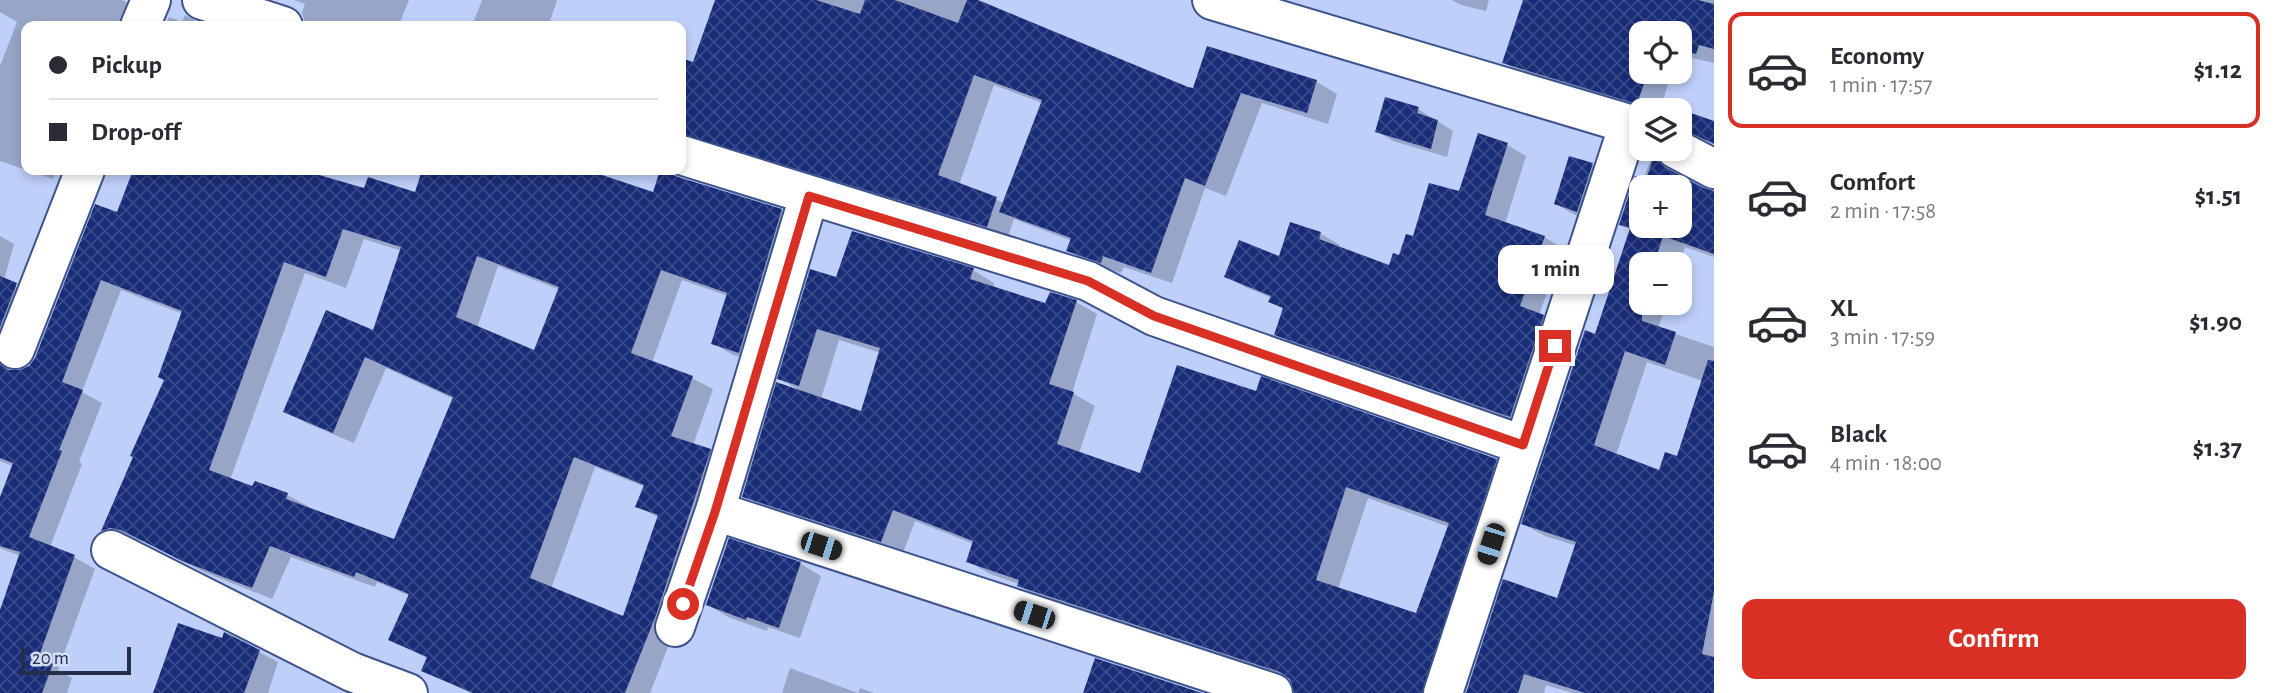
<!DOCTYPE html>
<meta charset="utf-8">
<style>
:root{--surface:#fff;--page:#f7f7f7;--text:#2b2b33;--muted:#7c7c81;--line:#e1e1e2;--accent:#d93025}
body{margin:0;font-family:"Alegreya Sans",sans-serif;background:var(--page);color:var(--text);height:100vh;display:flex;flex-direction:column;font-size:26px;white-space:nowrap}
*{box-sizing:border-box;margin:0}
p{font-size:23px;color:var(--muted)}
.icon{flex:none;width:38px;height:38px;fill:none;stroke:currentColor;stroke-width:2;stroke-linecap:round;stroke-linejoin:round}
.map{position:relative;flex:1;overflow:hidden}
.side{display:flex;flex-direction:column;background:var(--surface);width:560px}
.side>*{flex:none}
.top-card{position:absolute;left:21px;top:21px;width:665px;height:154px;border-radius:14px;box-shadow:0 4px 10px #0003;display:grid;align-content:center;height:154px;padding:0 28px;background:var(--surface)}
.fabs{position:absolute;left:1629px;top:21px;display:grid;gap:14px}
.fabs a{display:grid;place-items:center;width:63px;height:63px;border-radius:14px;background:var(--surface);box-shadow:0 4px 10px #0003;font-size:35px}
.scale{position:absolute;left:21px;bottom:18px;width:110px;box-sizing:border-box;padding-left:7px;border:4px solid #242e49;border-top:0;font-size:19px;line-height:24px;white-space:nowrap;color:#242e49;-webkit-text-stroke:5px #d0dcf8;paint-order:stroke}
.end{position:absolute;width:32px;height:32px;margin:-16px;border:9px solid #d93025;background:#fff;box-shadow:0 0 0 4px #fff}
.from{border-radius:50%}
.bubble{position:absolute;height:49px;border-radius:14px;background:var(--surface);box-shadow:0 4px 10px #0003;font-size:23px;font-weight:700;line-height:49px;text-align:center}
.car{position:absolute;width:21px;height:42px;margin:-21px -10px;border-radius:9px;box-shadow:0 0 5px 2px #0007;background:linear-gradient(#222 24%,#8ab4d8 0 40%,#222 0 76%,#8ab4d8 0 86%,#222 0)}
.top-card b{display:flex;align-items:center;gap:24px;height:66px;font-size:26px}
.top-card b+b{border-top:2px solid var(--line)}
.top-card i{width:18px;height:18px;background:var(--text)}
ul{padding:12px 0 0;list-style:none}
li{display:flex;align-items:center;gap:21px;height:116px;margin:0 14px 10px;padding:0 14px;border:4px solid transparent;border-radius:14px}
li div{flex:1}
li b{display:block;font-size:26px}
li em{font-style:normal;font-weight:700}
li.selected{border-color:var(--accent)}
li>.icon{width:63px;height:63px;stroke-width:1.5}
.button{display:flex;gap:14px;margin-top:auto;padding:14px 28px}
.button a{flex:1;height:80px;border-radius:14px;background:var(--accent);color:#fff;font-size:28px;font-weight:700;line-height:80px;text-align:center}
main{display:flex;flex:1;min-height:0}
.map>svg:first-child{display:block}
</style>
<main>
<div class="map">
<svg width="1714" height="693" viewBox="0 0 1714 693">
<defs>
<pattern id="building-cross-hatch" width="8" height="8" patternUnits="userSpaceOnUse" patternTransform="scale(1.75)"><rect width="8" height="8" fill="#182c78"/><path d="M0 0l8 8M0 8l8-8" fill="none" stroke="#394a88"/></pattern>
</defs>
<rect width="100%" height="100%" fill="#becff9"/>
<path fill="#0003" fill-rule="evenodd" d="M0,0H122L147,13L143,26H26V170H56L53,179L0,161V66L17,22L0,12Z
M294,0H409L400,22L412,26H306L302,13L305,4Z
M482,0H557L550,21L567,26H472Z
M717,0H973L1194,90L1208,48L1317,82L1337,94L1328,124L1262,103L1226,196L1205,188L1172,283L1124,267L1121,273L1088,262L1068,250L1072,241L1014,219L1008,237L681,140V62L693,66ZM994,85L1042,103L1004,203L959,185Z
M1452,0H1489L1486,11L1461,5Z
M1524,0H1714V63L1680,55V33H1642V72H1672L1660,110H1644L1525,75L1504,63Z
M185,15L203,25L207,26H166L169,17L182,22Z
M1418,109L1453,131L1447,157L1393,141L1377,131Z
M1680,111L1709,141L1680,138Z
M1479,135L1507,145L1526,156L1505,224L1544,237L1563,248L1539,315L1562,328L1529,427L1295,345L1276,334L1284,309L1271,302L1272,298L1245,287L1226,276L1280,258L1291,224L1321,234L1340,245L1338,248L1390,267L1414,239L1460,193Z
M1654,151L1676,163L1679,174L1685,180L1714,192V257L1685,247L1679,264H1642V303H1667L1658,328L1714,347V693H1572L1546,685L1544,693H1468L1558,600L1577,546L1545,536L1523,524L1596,336L1631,229L1621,224L1643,180ZM1642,187H1680V226H1642ZM1647,362L1703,381L1678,458L1660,472L1616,455Z
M1570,158L1592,165L1613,177L1598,222L1577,216L1556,204Z
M135,170H322L320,177L365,190L416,194L424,170H586L654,194L662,170H668L684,181L782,211L802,223L760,363L733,355L713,343L728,296L682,280L652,363L692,378L713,389L693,445L710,450L730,462L676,627L650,693H470L424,670L428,659L391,639L410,596L377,582L375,587L291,557L272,599L204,572L143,541L132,539L123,541L104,530L166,380L183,314L121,290L82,392L102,403L79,462L82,464L50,547L74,557L95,569L58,670L72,678L67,693H3L0,691V614L20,556L0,548V502L13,466L0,461V236L14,244L4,280L37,297L14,366L17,373L29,368L37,358L118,215ZM364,239L402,251L374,332L285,411L306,423L354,443L386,368L454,399L395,541L307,509L308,506L287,495L253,489L230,480L305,273L346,288ZM498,266L560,290L535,352L477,328ZM595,467L645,487L637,506L659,518L624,618L551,589Z
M973,270L994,283L993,288L1046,305L1076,302L1097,314L1072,393L1095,406L1079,453L1141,476L1257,393L1496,461L1517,473L1445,693H1296L1292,680L1040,598L1019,586V584L990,574L968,561L974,544L915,521L903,553L766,508L744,496L799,390L779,378L838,279ZM839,340L881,353L862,413L821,399ZM1368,498L1449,527L1417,615L1338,589Z
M730,541L801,564L821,576L800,638L768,627L767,631L728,617L708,605Z
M259,652L278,662L268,693H155Z
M790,668L858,693L860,688L874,693H782Z"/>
<path fill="url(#building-cross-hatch)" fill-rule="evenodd" d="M715,0H816L860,14L865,0H895L958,23L967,0H978L1188,87L1193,88L1207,46L1317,80L1307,113L1241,93L1205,186L1185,178L1151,273L1103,256L1101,263L1066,251L1071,238L999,212L1042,100L974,75L938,175L997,197L987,227L681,134V58L693,62Z
M1523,0H1698L1714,4V49L1699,45L1696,54L1680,50V33H1642V72H1648L1637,104L1502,63Z
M1385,97L1419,107L1417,113L1438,120L1431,149L1375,132Z
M1671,106L1714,121V144L1680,128V110H1669Z
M1478,133L1508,143L1485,215L1545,236L1520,306L1544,315L1510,417L1274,335L1283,308L1268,302L1271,296L1224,277L1239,240L1279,256L1290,222L1321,232L1319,239L1389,265L1393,253L1399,255L1406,234L1413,236L1429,183L1459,191Z
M1655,153L1658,161L1666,168L1704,188L1714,191V254L1663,236L1654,264H1642V321L1676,332L1665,365L1625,351L1594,445L1659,470L1665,452L1677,456L1708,360L1714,361V592L1702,654L1714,657V693H1585L1524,674L1518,693H1466L1503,579L1557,598L1576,542L1521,524L1585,330L1595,334L1630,228L1619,225L1635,176L1646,179ZM1642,187H1680V226H1642Z
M1569,156L1593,163L1577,212L1554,204Z
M133,170H302L364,188L368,177L415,192L422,170H587L653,192L660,170H665L675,176L782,209L739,353L711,344L727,293L661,270L631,353L693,376L671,436L711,449L656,615L625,693H473L421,671L427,657L388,640L409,594L356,572L354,577L270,546L252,588L182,561L121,530L110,528L101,531L133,457L130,456L164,380L158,377L182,311L101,280L62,382L83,390L59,450L62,451L29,537L75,555L38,659L53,664L42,693H0V610L20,552L0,546V497L13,463L0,458V364L8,370H19L29,366L35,358L95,204L117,212ZM343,229L401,247L373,330L326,310L283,412L333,433L365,357L453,397L394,539L286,499L288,493L255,481L252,486L209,470L284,262L326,277ZM477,256L559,287L534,350L456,317ZM574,457L644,485L635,507L658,515L623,616L530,578Z
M852,231L974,268L970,279L1045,303L1050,292L1077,300L1049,384L1074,392L1057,444L1140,473L1177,365L1256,391L1261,376L1497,459L1422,693H1294L1290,679L1280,672L1017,586L1019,580L966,562L973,541L893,510L881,542L742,497L776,382L861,411L880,348L817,329L799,386L777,379L810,269L836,277ZM1346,487L1449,523L1416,613L1316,580Z
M0,276L17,283L0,327Z
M729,538L801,562L779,628L747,617L746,620L706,605Z
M178,623L222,638L224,632L260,650L244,693H153Z
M1095,658L1202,693H1083Z"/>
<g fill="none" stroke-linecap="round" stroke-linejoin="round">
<g stroke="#3d538f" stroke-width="42">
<path id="minor" d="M202,0L283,26
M1212,0L1629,124L1642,131
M140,26L151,0
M1676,149L1714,169
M681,155L1088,281L1154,316L1523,445
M15,349L85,170
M715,511L1273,693
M111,550L352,672L408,693
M675,627L715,511L809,196
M1443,693L1629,124"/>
</g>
<use href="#minor" stroke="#fff" stroke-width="38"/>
</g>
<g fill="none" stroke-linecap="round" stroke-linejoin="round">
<path stroke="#d93025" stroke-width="9" d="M683,604L715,512L809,196L1088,281L1154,316L1523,445L1555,346"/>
</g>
</svg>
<div class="fabs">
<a><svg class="icon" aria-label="locate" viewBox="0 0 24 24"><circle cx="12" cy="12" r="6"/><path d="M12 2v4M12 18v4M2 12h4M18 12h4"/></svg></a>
<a><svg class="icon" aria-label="layers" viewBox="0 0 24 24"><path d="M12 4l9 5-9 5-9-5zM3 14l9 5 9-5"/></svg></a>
<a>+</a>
<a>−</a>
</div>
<div class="scale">20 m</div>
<i class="end from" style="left:683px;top:604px"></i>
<i class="end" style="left:1555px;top:346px"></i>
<div class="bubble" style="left:1498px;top:245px;width:116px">1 min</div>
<i class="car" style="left:1491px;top:544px;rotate:198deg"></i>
<i class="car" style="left:821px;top:546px;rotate:108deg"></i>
<i class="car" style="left:1034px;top:615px;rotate:288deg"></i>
<div class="top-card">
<b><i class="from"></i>Pickup</b>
<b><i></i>Drop-off</b>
</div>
</div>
<section class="side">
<ul>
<li class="selected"><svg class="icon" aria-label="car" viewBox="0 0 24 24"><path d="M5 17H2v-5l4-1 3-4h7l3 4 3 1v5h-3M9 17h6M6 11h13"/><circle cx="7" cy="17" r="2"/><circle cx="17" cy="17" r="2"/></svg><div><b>Economy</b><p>1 min · 17:57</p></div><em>$1.12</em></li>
<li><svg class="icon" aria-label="car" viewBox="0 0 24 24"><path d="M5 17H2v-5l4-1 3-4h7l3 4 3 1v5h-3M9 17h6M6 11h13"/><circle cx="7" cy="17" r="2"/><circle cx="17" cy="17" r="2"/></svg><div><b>Comfort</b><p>2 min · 17:58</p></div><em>$1.51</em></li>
<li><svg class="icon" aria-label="car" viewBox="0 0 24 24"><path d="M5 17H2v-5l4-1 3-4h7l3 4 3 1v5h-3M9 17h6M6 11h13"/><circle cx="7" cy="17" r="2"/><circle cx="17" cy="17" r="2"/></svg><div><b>XL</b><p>3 min · 17:59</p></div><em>$1.90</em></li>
<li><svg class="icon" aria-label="car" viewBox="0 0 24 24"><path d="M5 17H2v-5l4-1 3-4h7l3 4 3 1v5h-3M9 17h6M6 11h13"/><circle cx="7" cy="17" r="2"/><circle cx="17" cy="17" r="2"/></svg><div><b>Black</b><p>4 min · 18:00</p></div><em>$1.37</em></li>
</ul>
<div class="button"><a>Confirm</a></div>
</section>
</main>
